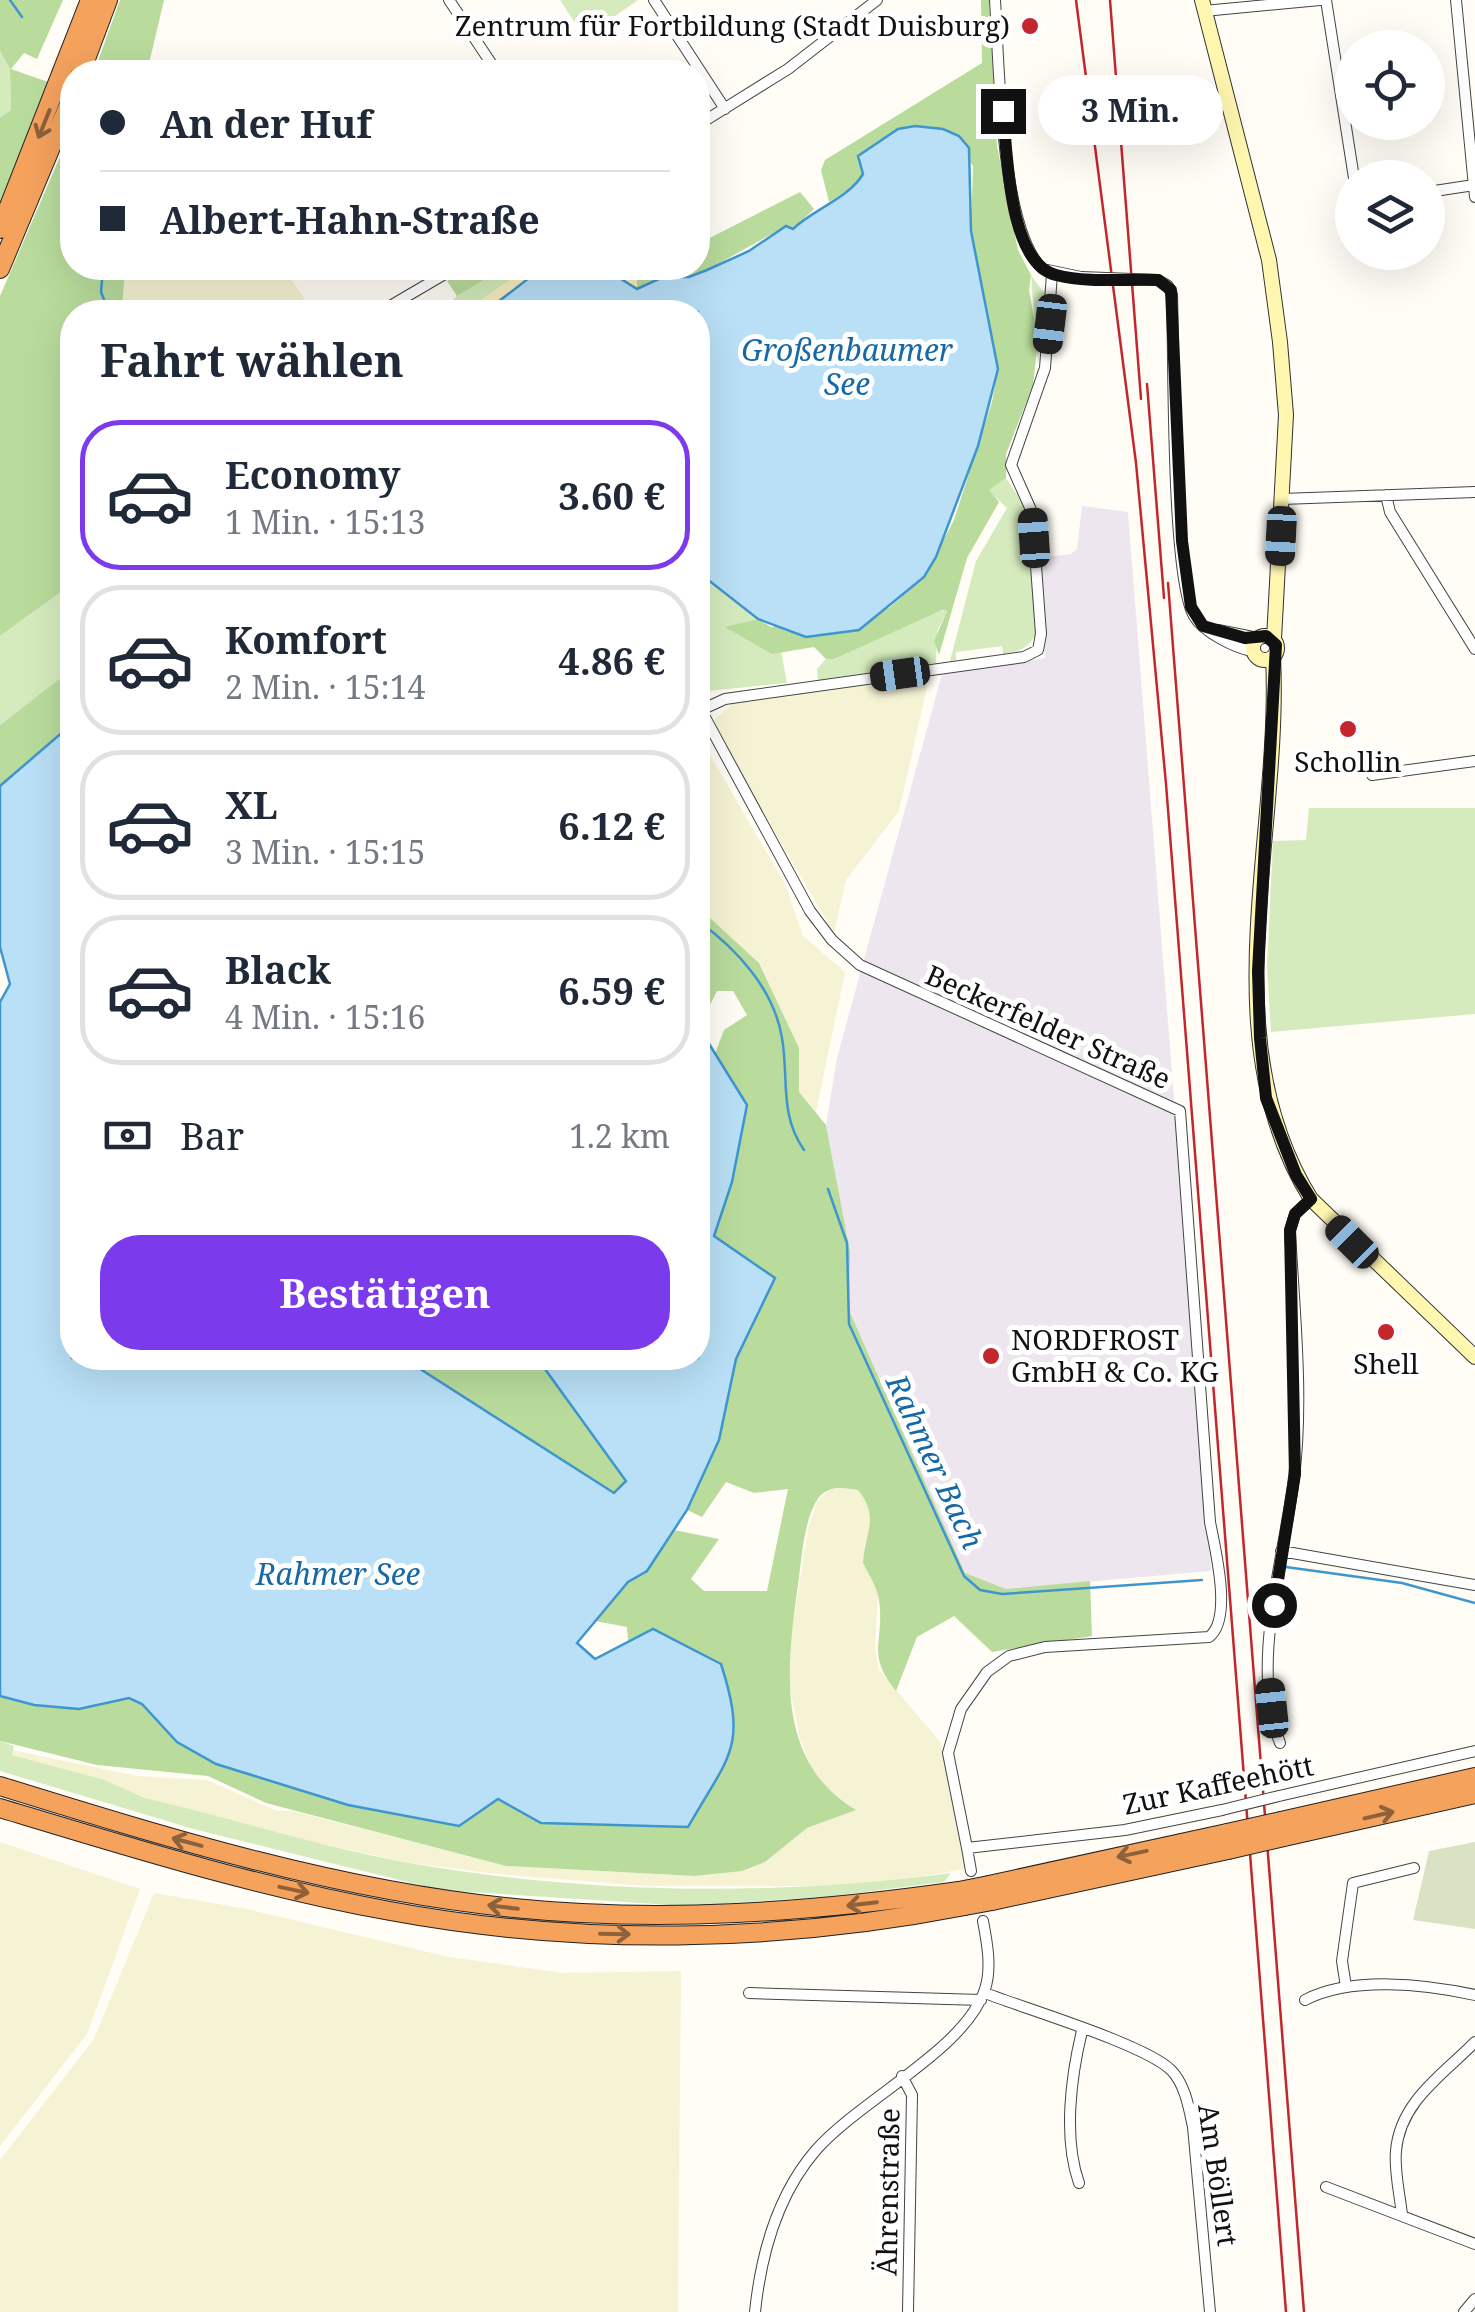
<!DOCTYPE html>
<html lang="de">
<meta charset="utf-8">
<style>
:root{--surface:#fff;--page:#f6f6f7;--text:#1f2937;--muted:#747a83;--line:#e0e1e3;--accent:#7c3aed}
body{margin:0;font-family:"Noto Serif",serif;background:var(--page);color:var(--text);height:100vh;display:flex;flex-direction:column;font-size:38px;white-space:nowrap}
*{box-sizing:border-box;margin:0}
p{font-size:32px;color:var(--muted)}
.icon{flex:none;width:55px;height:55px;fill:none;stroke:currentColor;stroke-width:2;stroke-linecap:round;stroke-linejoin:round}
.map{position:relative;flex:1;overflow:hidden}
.panel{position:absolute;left:60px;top:300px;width:650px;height:1070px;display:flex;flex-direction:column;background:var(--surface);border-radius:40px;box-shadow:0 10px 40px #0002}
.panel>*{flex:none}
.banner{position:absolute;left:60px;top:60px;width:650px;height:220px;border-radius:40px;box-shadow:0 10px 40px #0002;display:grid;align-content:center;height:220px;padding:0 40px;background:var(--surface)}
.controls{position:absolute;left:1335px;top:30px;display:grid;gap:20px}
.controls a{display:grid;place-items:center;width:110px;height:110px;border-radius:50%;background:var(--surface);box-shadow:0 10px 40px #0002;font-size:50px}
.end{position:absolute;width:45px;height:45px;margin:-22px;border:12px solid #111;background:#fff;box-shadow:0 0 0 5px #fff}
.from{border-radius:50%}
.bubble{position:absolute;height:70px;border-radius:35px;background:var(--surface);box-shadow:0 10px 40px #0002;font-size:32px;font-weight:700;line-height:70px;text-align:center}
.car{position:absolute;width:30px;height:60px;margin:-30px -15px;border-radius:12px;box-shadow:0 0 8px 2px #0007;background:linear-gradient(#222 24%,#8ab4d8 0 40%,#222 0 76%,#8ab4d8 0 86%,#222 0)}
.banner b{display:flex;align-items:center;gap:35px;height:95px;font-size:38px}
.banner b+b{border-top:2px solid var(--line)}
.banner i{width:25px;height:25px;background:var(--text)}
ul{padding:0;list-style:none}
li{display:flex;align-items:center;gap:30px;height:150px;margin:0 20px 15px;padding:0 20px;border:5px solid var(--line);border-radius:40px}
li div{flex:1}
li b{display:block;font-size:38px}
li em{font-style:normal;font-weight:700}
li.selected{border-color:var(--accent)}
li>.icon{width:90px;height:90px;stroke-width:1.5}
h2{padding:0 40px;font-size:45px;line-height:120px}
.pay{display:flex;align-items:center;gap:25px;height:110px;padding:0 40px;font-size:38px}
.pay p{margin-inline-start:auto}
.action{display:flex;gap:20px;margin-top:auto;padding:20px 40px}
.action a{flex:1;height:115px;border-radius:40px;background:var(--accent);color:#fff;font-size:40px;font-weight:700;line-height:115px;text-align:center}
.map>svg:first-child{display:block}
</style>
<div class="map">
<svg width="1475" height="2312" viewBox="0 0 1475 2312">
<rect width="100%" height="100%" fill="#fffdf5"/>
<path fill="#eee6ef" d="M1082,506L1128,512L1211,1571L1006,1589L965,1574L849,1310L850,1251L826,1125L837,1058L942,674L1045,658L1039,558L1071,554L1077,549Z"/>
<path fill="#f6f3d4" d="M125,268H284L305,300L292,312H123Z
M916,675L927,687L899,811L846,880L834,933L715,730V719L735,701Z
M698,734L785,884L803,936L845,972L816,1112L799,1092V1048L759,963L698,907Z
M833,1487L858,1490L871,1506L872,1526L864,1546L878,1594L875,1649L879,1670L941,1743L965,1869L881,1883L818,1886H647L497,1874L405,1862L314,1842L145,1798L105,1780L11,1755L12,1750L137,1776L207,1780L277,1811H293L506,1866L695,1876L742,1871L765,1862L807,1828L855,1810L821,1784L811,1766L800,1739L786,1667L808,1530L817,1501Z
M0,1842L140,1889L87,2034L0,2146Z
M154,1893L247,1909L449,1957L563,1973L681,1971L678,2312H0V2160L94,2039Z"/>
<path fill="#d5ebbd" d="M560,0H638L598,28L591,18L577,26Z
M0,51L10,69L11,111L0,120Z
M504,268H528L463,312H440L457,296Z
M1031,275L1044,293L1038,364Z
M1006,478L1028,511L1036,634C1029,648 1018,652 1003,654L1002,646L956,652V660L950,661L976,561L1007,508L988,490Z
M698,572L758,619L727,627L772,653L781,651L787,683L698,692Z
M72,584V669L0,725V636Z
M934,611H947L937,631L936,663L818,680L817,669L826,659H834Z
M1309,808H1475V1014L1271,1032L1267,967L1273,841L1306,840Z
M0,1741L14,1746L12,1755L105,1780L145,1798C232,1818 316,1846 404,1862C582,1894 772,1897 951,1873L944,1882L825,1897L687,1906L440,1890L197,1830L0,1771Z"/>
<path fill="#b9dc9c" d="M0,0H63L37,59L24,53L11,69L51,83L0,206V118L11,110L10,69L0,51Z
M120,0H164L147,72H94Z
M981,0H989L997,146L1018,250L1031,275L1029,290L1038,341L1033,385L1006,454V478L989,490L999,502L967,558L939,655L934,641L947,611L942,610L834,659H826L814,647L772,654L725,627L758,619L771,627L889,608L924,577L954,520L992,402L998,369L971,231L973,166L943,129L915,126L858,184L829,202L821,170L825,160L982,63Z
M72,129V268H125L122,312H72V584L0,636V296Z
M800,192L814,209L793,229L786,226L707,270L689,277H663L637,289V268H698V244Z
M470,268H504L457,296L447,281Z
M72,669V724L0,786V725Z
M698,907L759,963L799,1048V1092L826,1125L850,1251L849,1310L965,1573L1006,1589L1090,1581L1092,1636L992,1652L954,1616L917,1637L896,1691C865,1653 885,1642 879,1600C877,1587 869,1575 863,1563C865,1532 880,1517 858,1490C844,1488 832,1485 821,1495C805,1512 802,1555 799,1577C788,1659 771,1759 856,1810L807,1828L765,1862L742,1871L695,1876L506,1866L266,1803L208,1776L97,1765L0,1741V1696L34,1705L79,1709L129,1698L142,1704L177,1742L216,1764L348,1805L458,1826L498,1799L542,1823L688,1826L653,1629L628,1642L627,1627L595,1621L628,1582L647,1571L674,1530L719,1539L691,1579L704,1591H767L788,1489L754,1493L726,1482L702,1517L687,1510L719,1440L736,1359L774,1278L714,1236L732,1182L747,1105L715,1054L724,1030L747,1015L733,991H717L701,1023L698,1017V974L706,965L698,957Z
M403,1358H537L627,1481L613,1493Z"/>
<path fill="#fbeec1" d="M528,268H542L485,312H463Z
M604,268H637V289Z"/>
<path fill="#d9e3c4" d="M1475,1842V1929L1413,1920L1429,1851Z"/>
<path fill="#b9e0f7" stroke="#3f96cf" stroke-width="2.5" d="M915,126L943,129L959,136L969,148L971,231L998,369L978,446L936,557L924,577L859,630L806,637L758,619L698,572V312H485L542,268H604L637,289L663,277H689L707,270L749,251L786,226L793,229C814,209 849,198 863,174L858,156L898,129Z
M72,724V1358H403L614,1493L626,1481L537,1358H698V1026L747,1105L732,1182L714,1236L775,1278L736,1359L719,1440L687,1510L647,1571L628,1582L577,1643L595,1659L653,1629L721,1664C748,1748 729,1755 688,1827L541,1823L498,1799L459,1826L348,1805L216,1764L177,1742L142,1704L129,1698L79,1709L34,1705L0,1696V1002L10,984L0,947V786Z"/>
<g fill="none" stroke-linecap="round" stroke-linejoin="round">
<path stroke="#3f96cf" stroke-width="2.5" d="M10,0L22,17
M103,268L101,292L109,312
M698,921C736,948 774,989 782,1038C789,1078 779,1114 804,1150
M828,1189L847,1243L849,1324L964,1576L980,1590L1002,1594L1202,1580
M1286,1567L1402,1583L1475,1603"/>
<g stroke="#444" stroke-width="12">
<path id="street" d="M449,0L497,72
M654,0L725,109
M995,0C999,59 1000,232 1043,269L1081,277
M1326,0L1354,178
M1456,0L1475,197
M1204,11L1320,0
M698,125L788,69L877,0
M1428,192L1474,185
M1158,280L1168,286L1172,295C1174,354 1171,576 1194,616C1203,632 1235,648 1252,651
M380,312L455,268
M1386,495L1390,512L1475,649
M1282,499L1475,492
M1218,630L1258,638
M1372,775L1475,761
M1281,1551L1475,1585
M1280,1743C1249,1666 1285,1556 1294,1477C1304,1397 1294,1310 1290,1231L1295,1214L1311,1199
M1279,1796L1475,1751
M967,1848L948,1753L961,1709L987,1672L1009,1656L1045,1647L1209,1637C1233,1619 1215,1549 1210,1522L1180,1111L860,965L832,940L810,911L701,710L725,699L1024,657L1038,650L1041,634L1032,512L1011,465L1045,368L1052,274
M971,1871L967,1848L1125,1830L1222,1810
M1346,1987L1342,1961L1353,1883L1414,1868
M749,1993L981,2000
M985,1993C1026,2009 1144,2044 1171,2070C1185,2084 1189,2108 1193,2127L1210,2312
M1305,2000C1352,1976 1424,1984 1475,1995
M902,2076L912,2095L908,2312
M1079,2183C1063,2138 1071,2076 1082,2031
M1326,2187L1475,2244
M1402,2215C1400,2195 1394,2171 1396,2151C1400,2101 1444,2074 1475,2042
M755,2312C761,2254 777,2195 816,2150C861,2099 966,2049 985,1989C992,1968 987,1942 983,1921
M1464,2312L1475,2299"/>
</g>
<g stroke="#333" stroke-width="16">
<path id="secondary" d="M1202,0L1269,260L1280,342L1286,415L1274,639
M1253 648a12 12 0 1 1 24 0a12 12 0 1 1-24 0Z
M1273,657C1282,835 1210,1037 1311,1199L1475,1357"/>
</g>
<g stroke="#222" stroke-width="20">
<path id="highway" d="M81,72L108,0
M0,229L90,0
M0,269L72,97
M0,1786C168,1838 339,1891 514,1908C663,1923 811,1912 959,1891
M0,1808C129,1847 257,1887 390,1911C579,1946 775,1943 965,1906
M1281,1821L1475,1777
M1284,1837L1475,1794
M989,1885L1227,1833
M992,1901L1228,1850"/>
</g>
<use href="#street" stroke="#fff" stroke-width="10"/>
<use href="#secondary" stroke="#fff6b0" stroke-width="14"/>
<use href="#highway" stroke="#f5a25d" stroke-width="18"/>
<path stroke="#c4262e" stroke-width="2.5" d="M1076,0L1136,463L1166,784L1286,2312
M1110,0L1141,399
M1147,384L1164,598
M1168,583L1304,2312"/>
<g stroke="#444" stroke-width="12" stroke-linecap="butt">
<path id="street-bridge" d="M1081,277L1158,280
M1222,1810L1279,1796"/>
</g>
<g stroke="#222" stroke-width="20" stroke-linecap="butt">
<path id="highway-bridge" d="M1227,1833L1281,1821
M1228,1850L1284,1837
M959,1891L989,1885
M965,1906L992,1901"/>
</g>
<use href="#street-bridge" stroke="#fff" stroke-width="10"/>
<use href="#highway-bridge" stroke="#f5a25d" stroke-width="18"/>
</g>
<defs><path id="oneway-shaft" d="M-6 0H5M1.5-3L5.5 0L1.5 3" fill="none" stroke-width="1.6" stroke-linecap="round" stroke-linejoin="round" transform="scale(2.5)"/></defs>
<g stroke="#8e613b">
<use href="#oneway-shaft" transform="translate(44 124) rotate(112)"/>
<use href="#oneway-shaft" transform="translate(1379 1815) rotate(-13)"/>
<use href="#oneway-shaft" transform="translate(187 1842) rotate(-165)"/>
<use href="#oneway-shaft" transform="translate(1132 1854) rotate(168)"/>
<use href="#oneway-shaft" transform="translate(294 1890) rotate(12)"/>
<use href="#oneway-shaft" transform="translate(862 1904) rotate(173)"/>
<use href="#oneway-shaft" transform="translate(503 1907) rotate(-173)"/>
<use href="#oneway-shaft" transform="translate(615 1934) rotate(1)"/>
</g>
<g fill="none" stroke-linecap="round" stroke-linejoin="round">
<path stroke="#111" stroke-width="12" d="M1003,111C1007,151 1008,263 1056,275C1087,283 1125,279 1158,280L1171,290L1182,541L1191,607L1203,626L1245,638L1266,636L1276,645L1258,971L1260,1038L1266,1098L1296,1175L1311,1199L1295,1214L1290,1230L1295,1474L1274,1605"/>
</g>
<g fill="#c4262e" stroke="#fff" stroke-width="4">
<circle cx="1030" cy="26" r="10"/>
<circle cx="1348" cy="729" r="10"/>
<circle cx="1386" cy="1332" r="10"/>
<circle cx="991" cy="1356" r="10"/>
</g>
<g text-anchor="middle" stroke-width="10" stroke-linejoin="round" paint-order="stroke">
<g font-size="28" fill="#111" stroke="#fff">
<text x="1010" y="36" text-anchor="end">Zentrum für Fortbildung (Stadt Duisburg)</text>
<text x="1348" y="772">Schollin</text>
<text x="1011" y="1350" text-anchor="start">NORDFROST<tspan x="1011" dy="32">GmbH &amp; Co. KG</tspan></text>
<text x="1386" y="1374">Shell</text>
</g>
<g font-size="28" fill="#111" stroke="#fff">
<text transform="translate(1048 1027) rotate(24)" y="10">Beckerfelder Straße</text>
<text transform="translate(1218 1785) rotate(-12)" y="10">Zur Kaffeehött</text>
<text transform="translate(1218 2175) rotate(82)" y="10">Am Böllert</text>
<text transform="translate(888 2192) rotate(-89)" y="10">Ährenstraße</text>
</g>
<g font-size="30" font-style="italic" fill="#1768a6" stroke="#fff">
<text x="847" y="361">Großenbaumer<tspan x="847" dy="34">See</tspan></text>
<text transform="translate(934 1462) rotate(65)" y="10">Rahmer Bach</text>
<text x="338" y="1585">Rahmer See</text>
</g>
</g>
</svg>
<div class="controls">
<a><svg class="icon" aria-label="locate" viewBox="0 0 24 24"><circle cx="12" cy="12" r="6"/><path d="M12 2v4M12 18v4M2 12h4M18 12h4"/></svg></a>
<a><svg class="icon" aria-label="layers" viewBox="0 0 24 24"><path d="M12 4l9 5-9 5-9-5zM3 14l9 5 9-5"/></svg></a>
</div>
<i class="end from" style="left:1274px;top:1605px"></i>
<i class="end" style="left:1003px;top:111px"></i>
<div class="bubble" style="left:1038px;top:75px;width:185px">3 Min.</div>
<i class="car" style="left:1050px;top:324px;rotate:187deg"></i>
<i class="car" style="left:1281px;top:536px;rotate:183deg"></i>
<i class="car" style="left:1034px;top:538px;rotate:356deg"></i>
<i class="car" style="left:900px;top:674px;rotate:262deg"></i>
<i class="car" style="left:1352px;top:1242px;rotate:315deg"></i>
<i class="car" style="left:1272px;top:1708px;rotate:354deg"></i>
<div class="banner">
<b><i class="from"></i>An der Huf</b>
<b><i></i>Albert-Hahn-Straße</b>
</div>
<section class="panel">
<h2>Fahrt wählen</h2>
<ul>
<li class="selected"><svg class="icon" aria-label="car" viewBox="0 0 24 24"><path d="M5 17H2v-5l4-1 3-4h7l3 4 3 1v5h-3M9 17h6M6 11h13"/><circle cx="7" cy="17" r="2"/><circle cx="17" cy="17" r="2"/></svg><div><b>Economy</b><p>1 Min. · 15:13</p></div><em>3.60 €</em></li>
<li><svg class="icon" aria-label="car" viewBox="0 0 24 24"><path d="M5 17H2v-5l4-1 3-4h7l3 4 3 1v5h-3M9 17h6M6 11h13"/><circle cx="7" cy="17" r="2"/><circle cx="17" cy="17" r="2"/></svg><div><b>Komfort</b><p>2 Min. · 15:14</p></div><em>4.86 €</em></li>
<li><svg class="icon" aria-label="car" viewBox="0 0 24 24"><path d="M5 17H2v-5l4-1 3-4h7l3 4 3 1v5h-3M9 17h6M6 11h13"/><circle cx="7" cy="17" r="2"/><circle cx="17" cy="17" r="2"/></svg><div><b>XL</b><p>3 Min. · 15:15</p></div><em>6.12 €</em></li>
<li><svg class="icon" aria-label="car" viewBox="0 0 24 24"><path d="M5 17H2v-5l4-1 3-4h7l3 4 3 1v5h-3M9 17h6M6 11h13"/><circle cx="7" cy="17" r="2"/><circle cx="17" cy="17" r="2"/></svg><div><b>Black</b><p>4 Min. · 15:16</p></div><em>6.59 €</em></li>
</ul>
<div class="pay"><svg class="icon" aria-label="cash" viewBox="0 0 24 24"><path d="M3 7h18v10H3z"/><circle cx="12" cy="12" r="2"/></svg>Bar<p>1.2 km</p></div>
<div class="action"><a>Bestätigen</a></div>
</section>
</div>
